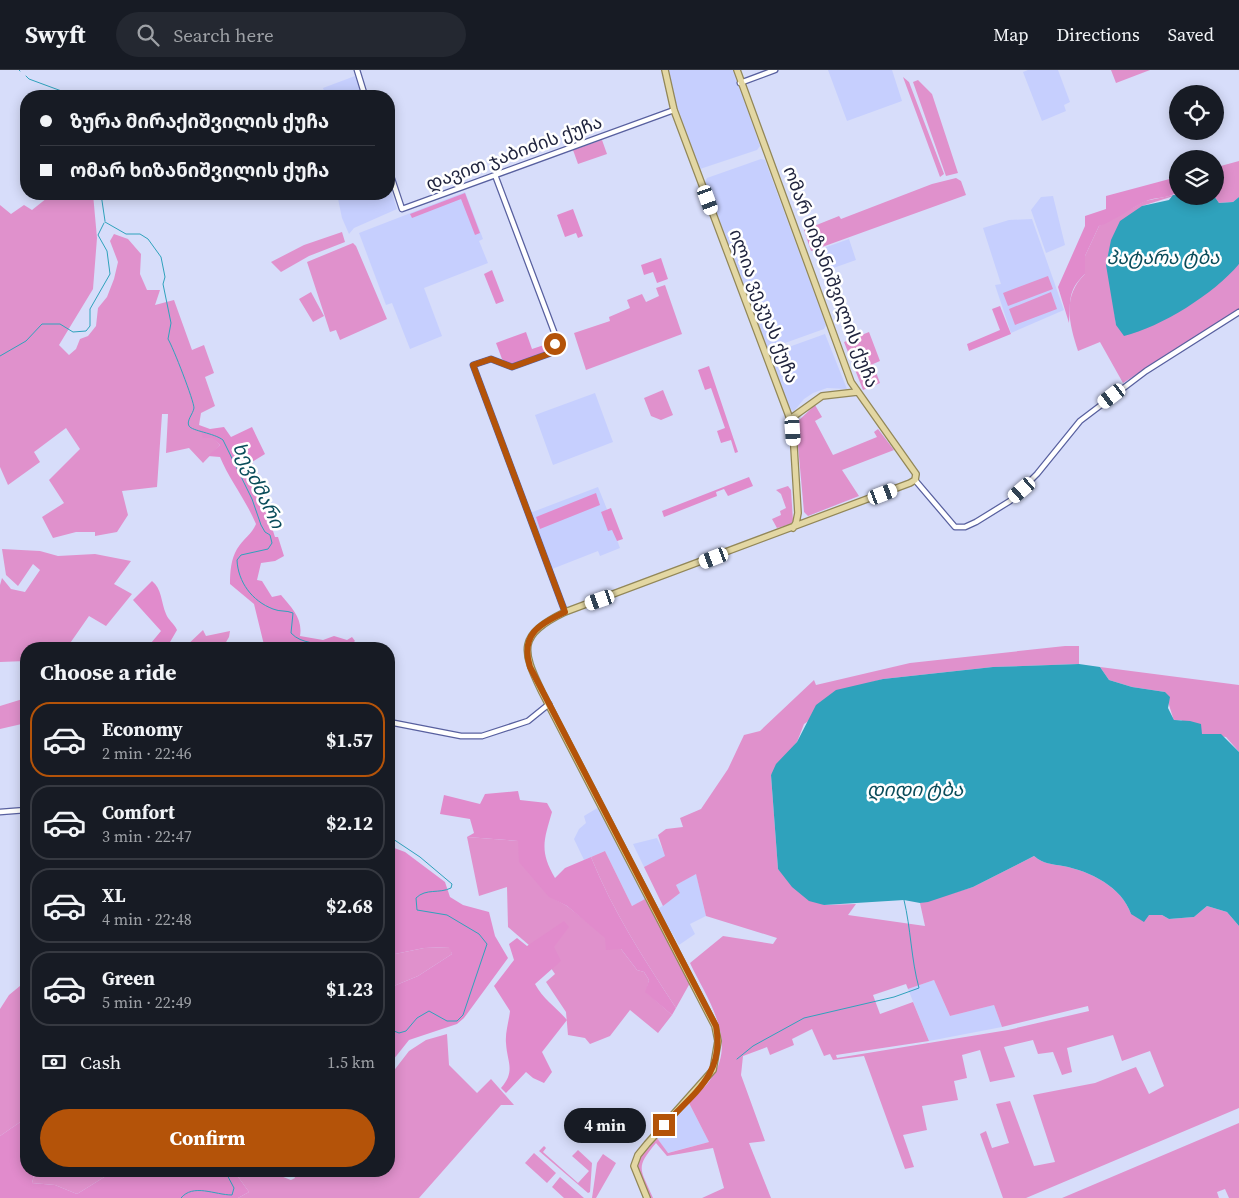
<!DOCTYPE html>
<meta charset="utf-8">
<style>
:root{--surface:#171b24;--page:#242831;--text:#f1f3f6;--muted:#9ea1a6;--line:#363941;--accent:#b45309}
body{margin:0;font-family:"Source Serif 4","Noto Sans Georgian",serif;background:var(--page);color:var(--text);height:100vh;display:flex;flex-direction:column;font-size:19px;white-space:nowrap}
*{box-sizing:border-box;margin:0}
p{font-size:16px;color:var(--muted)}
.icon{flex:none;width:28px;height:28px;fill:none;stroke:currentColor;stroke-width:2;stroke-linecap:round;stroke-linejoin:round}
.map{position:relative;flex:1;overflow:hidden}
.drawer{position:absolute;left:20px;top:572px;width:375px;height:535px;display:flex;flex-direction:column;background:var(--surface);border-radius:20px;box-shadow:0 2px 12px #0003}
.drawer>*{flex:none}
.banner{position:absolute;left:20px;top:20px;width:375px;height:110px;border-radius:20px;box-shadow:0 2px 12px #0003;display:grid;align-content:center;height:110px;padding:0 20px;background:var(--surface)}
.fabs{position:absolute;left:1169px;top:15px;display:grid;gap:10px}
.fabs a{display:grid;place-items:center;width:55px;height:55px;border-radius:50%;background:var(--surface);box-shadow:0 2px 12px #0003;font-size:25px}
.end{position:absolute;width:22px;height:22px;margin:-11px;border:6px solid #b45309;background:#fff;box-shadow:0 0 0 2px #fff}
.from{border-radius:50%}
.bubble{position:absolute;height:35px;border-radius:18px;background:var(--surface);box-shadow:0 2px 12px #0003;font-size:16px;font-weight:700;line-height:35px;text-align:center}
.car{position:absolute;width:15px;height:30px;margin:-15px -8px;border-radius:6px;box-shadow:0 0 4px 1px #0007;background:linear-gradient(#fff 24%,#345 0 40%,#fff 0 76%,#345 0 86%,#fff 0)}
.banner b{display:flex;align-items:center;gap:18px;height:48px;font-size:19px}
.banner b+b{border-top:1px solid var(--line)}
.banner i{width:12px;height:12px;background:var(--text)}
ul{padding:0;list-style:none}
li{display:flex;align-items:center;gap:15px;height:75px;margin:0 10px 8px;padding:0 10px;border:2px solid var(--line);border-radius:20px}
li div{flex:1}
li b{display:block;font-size:19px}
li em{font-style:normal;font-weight:700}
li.current{border-color:var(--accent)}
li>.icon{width:45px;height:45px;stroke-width:1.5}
h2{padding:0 20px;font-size:22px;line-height:60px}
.pay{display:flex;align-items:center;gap:12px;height:55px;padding:0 20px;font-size:19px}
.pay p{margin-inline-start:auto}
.action{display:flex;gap:10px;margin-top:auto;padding:10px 20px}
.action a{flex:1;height:58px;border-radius:30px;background:var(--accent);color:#fff;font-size:20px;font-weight:700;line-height:58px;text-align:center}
header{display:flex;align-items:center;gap:30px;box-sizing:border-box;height:70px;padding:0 25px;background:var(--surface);border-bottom:1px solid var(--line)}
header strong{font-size:24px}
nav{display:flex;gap:28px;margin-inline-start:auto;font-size:18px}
.search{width:350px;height:45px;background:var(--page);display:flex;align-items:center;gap:12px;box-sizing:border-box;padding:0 18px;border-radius:28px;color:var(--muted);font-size:19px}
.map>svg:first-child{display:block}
</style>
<header>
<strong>Swyft</strong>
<div class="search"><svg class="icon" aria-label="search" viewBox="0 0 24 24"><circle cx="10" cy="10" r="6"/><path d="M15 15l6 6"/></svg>Search here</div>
<nav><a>Map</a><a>Directions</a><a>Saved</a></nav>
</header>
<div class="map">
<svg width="1239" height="1128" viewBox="0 0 1239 1128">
<rect width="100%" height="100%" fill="#d7ddfa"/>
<path fill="#c6cffe" d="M668,0H734L760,76L757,80L700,99L672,22Z
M828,0H892L902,31L847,51Z
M1028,0H1058L1070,32L1064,35L1066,41L1042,51L1023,2Z
M355,6L362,26H326L323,18Z
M761,89L765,90L826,255L824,259L771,278H767L705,112L707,108Z
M389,114L397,139L354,158L349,164L342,148L337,124H389Z
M465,122L483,169L479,171L488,193L424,218L442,266L410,279L392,233L386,235L359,163Z
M1053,126L1065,175L1046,183L1031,140L1041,127Z
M1032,149L1064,240L1011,263L995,215L1001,214L983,158L1009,150Z
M849,169L856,190L822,202L815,181Z
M825,264L847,319L827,318L813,323L804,329L794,341L790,339L770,286L772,283Z
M595,323L613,372L553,395L535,345Z
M598,417L619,469L617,470L620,478L600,486L598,481L552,499L530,443Z
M599,737L646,829L632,836L605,781L584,790L574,769L579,759L586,753L584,746Z
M657,768L666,786L644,797L633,774Z
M696,803L706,846L690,854L695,864L679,875L658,839L680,823L676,815Z
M934,910L950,946L994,935L1002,957L929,971L908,919Z
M689,1033L709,1072L667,1083L657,1068Z"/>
<path fill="#e091cc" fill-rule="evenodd" d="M1111,0H1150L1116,13Z
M903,7L909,12L944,104L940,107Z
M918,10L932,24L958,103L946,106L913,12Z
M602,70L607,84L578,94L573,80Z
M1239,91V127L1233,132L1219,133L1214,126L1215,110L1218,109L1217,97Z
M956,108L961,111L966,125L811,181L804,160L839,146L841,149L932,114Z
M1177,122V125L1142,136L1113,230L1116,255L1239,194V239L1123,313L1100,272L1078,281C1069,253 1062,226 1085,204V186L1099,156L1145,131L1174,125Z
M52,124H93L97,168L93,219L59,275L69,285L76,279L80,269L88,266L96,256L98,238L107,227L114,209L118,192L110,171L114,164L128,169L141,184L140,204L147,220H160L155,235L174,230L192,280L204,275L214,303L205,307L215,336L201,343L199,355L220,375L203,393L189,378L166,383L168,344H162L157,417L122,421L128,445L117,462L95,466V462H76L53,468L42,447L64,433L49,410L80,379L66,358L34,382L40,392L8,415L0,397V135L11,144L24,135L32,140Z
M342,162L345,172L309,186L281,202L271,192L304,175Z
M353,173L356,176L387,249L340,270L336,260L330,262L307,192Z
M1048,206L1053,219L1008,236L1003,223Z
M665,215L682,264L586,300L574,263L610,251L609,247L630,238L627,230L642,224L646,232L659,226L656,218Z
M311,222L324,246L313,252L299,229Z
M1051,222L1057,239L1015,255L1009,239Z
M869,262L880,291L873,294L880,313L863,320L844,272Z
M663,320L673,345L661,350L651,346L644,328Z
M815,335L822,347L815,351L833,385L877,367L874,362L878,359L894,380L842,400L859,426L808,446L804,442L796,353Z
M788,416L791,420L793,451L791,454L777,458L772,449L781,445L780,441L786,438L781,424L776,420Z
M2,479L40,481L58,486L95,484L131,491L114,514L132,524L106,556L89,546L66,579H26V591L0,592V515L2,508L11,519L25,522L40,500L33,494L18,516L6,505Z
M203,560L206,566L230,561L229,567L222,579H183Z
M1065,576H1079V594L993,597L883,609L862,615L804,654L797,672L771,705L778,799L824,835L856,834L848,845L925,856L920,833L973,817L1034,786C1044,794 1051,794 1063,796C1090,801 1122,817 1131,844L1162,845L1169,849L1194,847L1207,836L1227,842L1239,856V1038L1026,1128H1003L980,1064L986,1061L992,1078L1009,1073L996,1034L1010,1031L1034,1096L1055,1092L1033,1025L1095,1013L1136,997L1149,1024L1164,1016L1150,981L1122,991L1113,965L1067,978L1072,1002L1062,1005L1053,982L1038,984L1033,970L1004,977L1015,1007L990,1012L980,980L962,985L967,1008L954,1011L958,1030L922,1036L927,1060L903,1065L914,1097L905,1099L864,986L833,990L830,984L824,986L812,959L792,969L794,975L770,985L767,977L743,986L741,1005L765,1071L749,1073L771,1128H702L724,1118L713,1078L667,1086L656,1073C634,1099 641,1099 653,1128H650L635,1096L638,1089L657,1068L668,1083L709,1072L689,1033C696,1025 706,1017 712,1007C738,970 706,927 690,893L723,866L773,874L777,868L706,846L696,804L676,815L680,823L663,836L644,797L665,786L658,765L666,759L683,757L680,748L701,739L728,699L744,665L760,661L814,610L816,615L910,593ZM934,910L950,946L994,935L1002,957L1088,936L1089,941L1008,960L837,988L836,985L929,971L913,932L880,944L873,925L906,914L908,919Z
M1100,597L1239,615V682L1226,667L1201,664L1181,650L1174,651L1165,622L1132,617L1109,610Z
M26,628V653L0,659V636Z
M467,767L518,771L549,826L567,836L621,879L637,900L644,902L649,910L646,922L672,945L658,963L630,940L610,966L590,974L585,968L568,965L566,942L546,912L555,904L544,888L508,857L507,817L479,826Z
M605,781L632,836L645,829L690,913L676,938C644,889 613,842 591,787Z
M450,877L452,884L418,906L389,918V883L395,884L424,878Z
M26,911V1048L0,1066V939L9,925Z
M447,964L449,995L477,1023L491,1009L514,1035H501L419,1128H238L249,1122L234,1101H264L268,1107L278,1105L291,1110L295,1108L292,1101H389V1007L409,981L426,970Z
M1239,1053V1128H1229L1225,1119L1217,1122L1219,1128H1062Z
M544,1076L546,1078L543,1082L578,1113L589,1101L572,1086L578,1080L592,1093L590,1122L588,1123L539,1081Z
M534,1083L556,1103L547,1113L525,1093Z
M603,1084L616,1093L596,1128H592L597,1093Z
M35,1101H114L77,1124L55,1115L32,1113Z
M560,1107L584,1128H564L552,1117Z"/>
<path fill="#e18bcc" d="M1177,107V122C1167,130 1155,126 1144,132C1133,137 1109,154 1099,156L1085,186V204C1067,221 1071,230 1069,253L1058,217L1085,156V146L1106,139V126Z
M465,123L480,163L475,165L461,129L412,148L410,144Z
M573,139L583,166L578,168L576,163L565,167L557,145Z
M661,188L668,209L657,213L653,202L644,205L641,195Z
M492,200L504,231L496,234L484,204Z
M1000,236L1011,264L969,281L967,274L1000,260L992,239Z
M526,262L532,279L553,272L550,280L510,295L502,289L496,273Z
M709,296L738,382L735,383L731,370L721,373L717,361L725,358L711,318L705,320L698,300Z
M199,355L210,359L224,357L231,367L252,357L265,384L252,392L260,408L255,418L261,424L275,467H278L284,486L275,491L261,493L257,510L262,511L272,527L281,525C292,538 303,549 300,566L323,570L334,566L347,570L352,567L355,571L352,574L356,579H265L254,534L230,514C230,502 231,489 237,479C243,469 252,464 256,454C246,430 229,409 220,387L208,386L220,375L212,368H203Z
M749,407L753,416L728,426L724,419L716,422L717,426L664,447L662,441Z
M596,423L600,435L540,459L536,447Z
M611,438L623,469L617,471L612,460L608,461L601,442Z
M152,511C162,519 161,532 166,544C168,550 174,553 177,560L166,579H146L161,561L133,530Z
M518,721L520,730L547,733L552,742C544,770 539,781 555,808L565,798L591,787C613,842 644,889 676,938L672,945L645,922L649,910L644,902L637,900L621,879L606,880L605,868L567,836L549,827L519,792L518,771L467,767L474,763L470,749L440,744L444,725L480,734L485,724Z
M389,776L405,782L445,812L450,827L463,835L489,842L495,866L508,888L464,948L457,954L409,970L389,995V918L418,906L452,884L449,877L424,878L395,884L389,883Z
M564,851L569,857L554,877L561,891L535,914C543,929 556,937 567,950L542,982L552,1002L544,1013L533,1008L526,1002L506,1023L501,1018C516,1001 507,992 506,973C505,963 509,951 510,941L494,916L514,890L509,874L517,868L527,876Z
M26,1048V1101H35L32,1113L55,1115L77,1124L114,1101H234L249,1122L238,1128H0V1066Z"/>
<path fill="#2fa2bc" d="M1173,125L1214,126L1219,133L1233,132L1239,127V194C1214,224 1161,257 1124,266L1116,255L1106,195L1111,170L1120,151L1142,136L1169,130Z
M1079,594L1100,597L1109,610L1132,617L1165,622L1170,627L1168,638L1174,650L1190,651L1201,654L1202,664H1221L1239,682V856L1227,842L1207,836L1194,847L1169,849L1162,845H1149L1144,852L1131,844C1122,817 1090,801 1063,796C1051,794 1044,794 1034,786L973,817L928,832L920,833L904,830L824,835L809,831L792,817L778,799L771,705L776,694L797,672L816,635L836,620L883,609L993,597Z"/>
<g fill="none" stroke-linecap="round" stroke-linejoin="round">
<path stroke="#2fa2bc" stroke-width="1" d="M19,0L20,1
M26,6L29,9L75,26
M101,124L105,151
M105,152L126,164H140L148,169L161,187L165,207L163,214L171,253L168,269C173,277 194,331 194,338C193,344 186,351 189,356C192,361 214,363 223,370L252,429L261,455L265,462L270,465L272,473L268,479L241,485L237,490C238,512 252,531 273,539C280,542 286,540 293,543L291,563C302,575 318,571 331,579
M0,286L26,271L42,254H60L73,262L86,261L90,256V239L110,204L107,181L98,165L104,153
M389,769H393L420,787L452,814L451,818C439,824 426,818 416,828L417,840L447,845L479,864L487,874L463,945L457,951H447L429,941L417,948L406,961L399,963L389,959
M737,989L753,976L804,948L894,927L919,918C911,889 911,859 904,830
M181,1128C193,1113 215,1125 232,1125L234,1118L225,1101"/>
<g stroke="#58609f" stroke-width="7">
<path id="minor" d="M357,0L365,26
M740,13L775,0
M389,100L402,139L674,40
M495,105L556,267L551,283L512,297L491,289L473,295L565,542
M915,410L955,457H965L976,452L1010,431L1037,404L1080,351L1146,301L1239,242
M389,652L461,666H482L528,651L549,634
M0,742L26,740"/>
</g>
<g stroke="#928758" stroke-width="8">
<path id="major" d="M665,0L674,40L790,349L793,361L798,443L796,453L793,458
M790,349L822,326L857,322
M647,1128L634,1096L638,1085L647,1074L713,1000L718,971L715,956L542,622C521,579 518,565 565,542L910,413L915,410L916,404L851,312L737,0"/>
</g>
<use href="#minor" stroke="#fff" stroke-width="4.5"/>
<use href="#major" stroke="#e3d7a3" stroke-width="5.5"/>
</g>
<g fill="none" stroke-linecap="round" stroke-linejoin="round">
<path stroke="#b45309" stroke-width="6" d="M555,274L551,283L512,297L491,289L473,295L565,542C539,554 520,565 530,597L716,956C725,1004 694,1023 664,1055"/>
</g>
<g text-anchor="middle" stroke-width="5" stroke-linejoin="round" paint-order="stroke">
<g font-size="18" fill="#20243e" stroke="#fff">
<text transform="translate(514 83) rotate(-20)" y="6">დავით ჯაბიძის ქუჩა</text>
<text transform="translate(831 207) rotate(69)" y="6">ომარ ხიზანიშვილის ქუჩა</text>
<text transform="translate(764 236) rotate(69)" y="6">ილია ვეკუას ქუჩა</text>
</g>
<g font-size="19" font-style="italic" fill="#094c5a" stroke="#fff">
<text x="1163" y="194">პატარა ტბა</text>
<text transform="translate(259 415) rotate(64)" y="7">ხევძმარი</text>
<text x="915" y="726">დიდი ტბა</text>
</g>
</g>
</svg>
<div class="fabs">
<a><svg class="icon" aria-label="locate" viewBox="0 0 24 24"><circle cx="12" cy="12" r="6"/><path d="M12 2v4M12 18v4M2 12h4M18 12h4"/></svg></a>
<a><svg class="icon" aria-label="layers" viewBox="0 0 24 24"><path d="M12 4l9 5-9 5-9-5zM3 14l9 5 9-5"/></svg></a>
</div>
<i class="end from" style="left:555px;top:274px"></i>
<i class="end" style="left:664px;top:1055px"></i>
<div class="bubble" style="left:564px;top:1038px;width:82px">4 min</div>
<i class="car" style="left:708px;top:130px;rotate:160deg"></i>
<i class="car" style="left:1112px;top:326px;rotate:233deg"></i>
<i class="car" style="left:793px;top:361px;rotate:176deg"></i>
<i class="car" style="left:1022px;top:420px;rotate:229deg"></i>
<i class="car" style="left:883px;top:424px;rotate:69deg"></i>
<i class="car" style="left:714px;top:488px;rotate:249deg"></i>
<i class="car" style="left:600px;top:530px;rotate:251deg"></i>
<div class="banner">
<b><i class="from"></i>ზურა მირაქიშვილის ქუჩა</b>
<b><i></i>ომარ ხიზანიშვილის ქუჩა</b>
</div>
<section class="drawer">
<h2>Choose a ride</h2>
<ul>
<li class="current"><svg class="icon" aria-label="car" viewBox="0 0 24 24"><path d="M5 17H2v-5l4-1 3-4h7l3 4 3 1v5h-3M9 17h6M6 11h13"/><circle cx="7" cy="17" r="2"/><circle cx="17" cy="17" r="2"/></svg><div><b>Economy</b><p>2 min · 22:46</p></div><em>$1.57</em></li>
<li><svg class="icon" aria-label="car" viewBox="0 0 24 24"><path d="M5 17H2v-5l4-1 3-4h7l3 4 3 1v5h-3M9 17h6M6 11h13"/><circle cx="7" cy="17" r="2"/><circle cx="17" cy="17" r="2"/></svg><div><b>Comfort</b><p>3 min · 22:47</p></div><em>$2.12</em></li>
<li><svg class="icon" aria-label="car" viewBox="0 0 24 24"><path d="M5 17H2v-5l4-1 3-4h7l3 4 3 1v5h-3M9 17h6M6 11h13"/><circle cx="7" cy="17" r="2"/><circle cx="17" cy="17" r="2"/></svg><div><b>XL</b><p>4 min · 22:48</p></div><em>$2.68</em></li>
<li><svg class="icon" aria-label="car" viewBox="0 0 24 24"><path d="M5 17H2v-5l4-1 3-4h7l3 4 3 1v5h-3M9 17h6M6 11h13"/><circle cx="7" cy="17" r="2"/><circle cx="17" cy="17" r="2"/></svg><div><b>Green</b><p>5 min · 22:49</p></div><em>$1.23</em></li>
</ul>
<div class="pay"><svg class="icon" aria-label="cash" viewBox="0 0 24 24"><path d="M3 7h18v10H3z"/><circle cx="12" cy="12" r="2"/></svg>Cash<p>1.5 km</p></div>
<div class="action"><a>Confirm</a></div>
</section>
</div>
